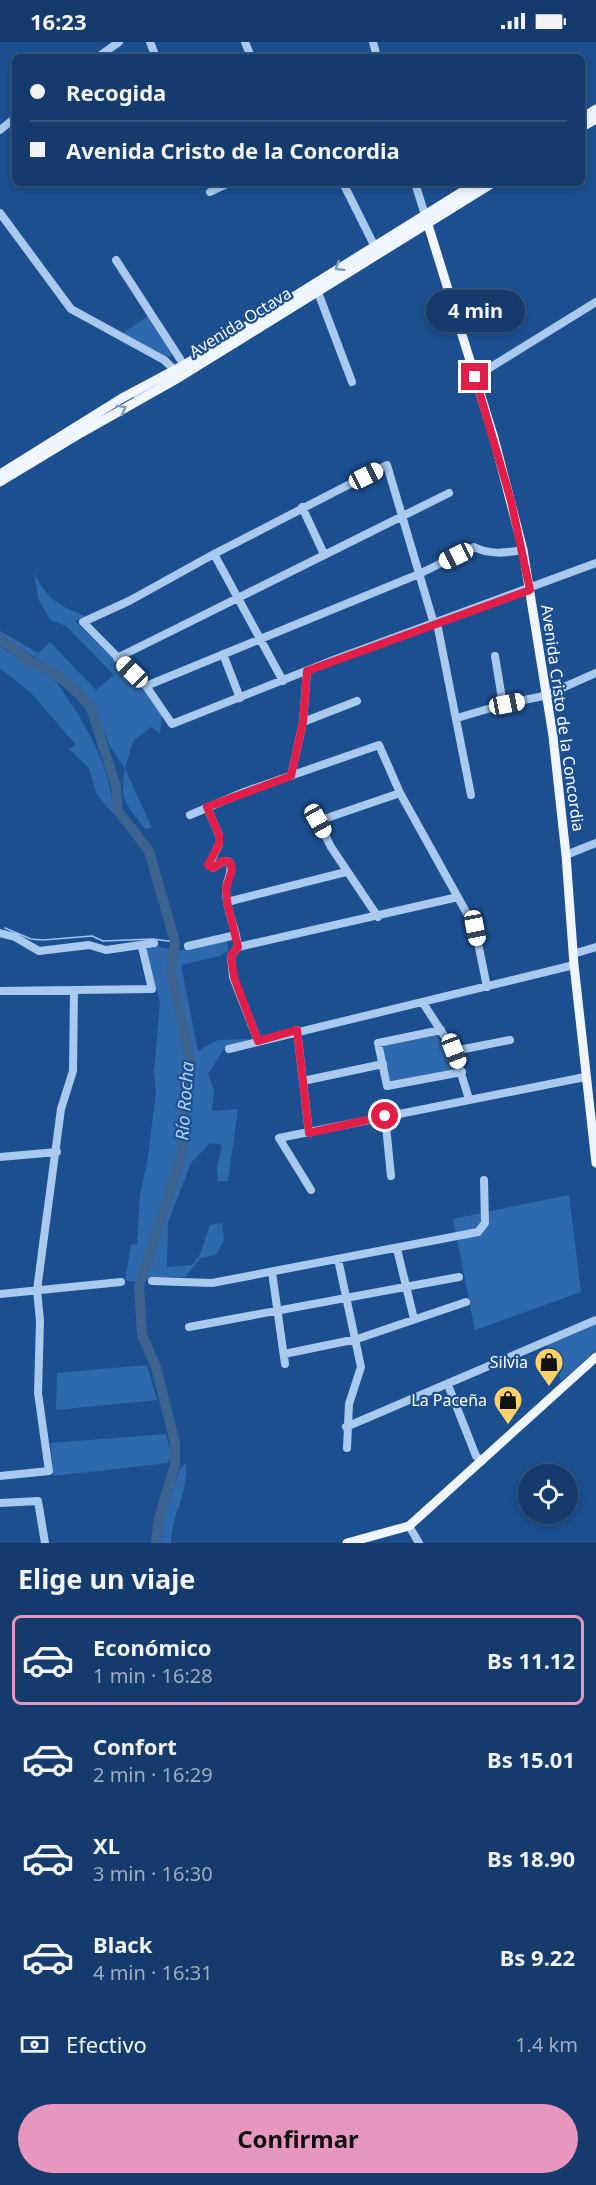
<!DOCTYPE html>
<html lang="es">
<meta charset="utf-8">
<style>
:root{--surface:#143b6b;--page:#214673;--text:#f1f3f6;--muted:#9dadc1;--line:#33557e;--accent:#e797bd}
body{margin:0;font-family:"Noto Sans",sans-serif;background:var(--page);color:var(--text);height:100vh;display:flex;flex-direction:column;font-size:22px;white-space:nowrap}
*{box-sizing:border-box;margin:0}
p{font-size:20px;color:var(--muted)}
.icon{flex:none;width:33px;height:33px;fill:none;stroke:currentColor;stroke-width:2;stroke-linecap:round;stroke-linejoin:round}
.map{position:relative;height:1501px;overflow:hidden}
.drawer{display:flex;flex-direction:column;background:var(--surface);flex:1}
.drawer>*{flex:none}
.hud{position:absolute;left:12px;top:12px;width:573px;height:132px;border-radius:9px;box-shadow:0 3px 9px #0003,0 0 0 2px var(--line);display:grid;align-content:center;height:132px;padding:0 18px;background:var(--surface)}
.fabs{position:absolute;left:518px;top:1422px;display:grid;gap:12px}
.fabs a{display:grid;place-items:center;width:60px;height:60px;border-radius:50%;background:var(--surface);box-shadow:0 3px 9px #0003,0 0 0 2px var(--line);font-size:30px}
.end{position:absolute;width:27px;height:27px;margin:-14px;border:8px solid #e11d48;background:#fff;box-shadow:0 0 0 3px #fff}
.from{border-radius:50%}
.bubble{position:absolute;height:42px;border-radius:21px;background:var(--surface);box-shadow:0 3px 9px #0003,0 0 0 2px var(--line);font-size:20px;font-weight:700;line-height:42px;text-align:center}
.car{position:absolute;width:18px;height:36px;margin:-18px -9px;border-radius:8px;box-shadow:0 0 4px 2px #0007;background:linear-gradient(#fff 24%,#345 0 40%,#fff 0 76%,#345 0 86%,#fff 0)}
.hud b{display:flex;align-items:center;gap:21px;height:57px;font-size:22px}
.hud b+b{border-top:2px solid var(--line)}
.hud i{width:15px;height:15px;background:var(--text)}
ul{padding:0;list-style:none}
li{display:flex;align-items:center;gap:18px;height:90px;margin:0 12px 9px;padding:0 6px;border:3px solid transparent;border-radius:9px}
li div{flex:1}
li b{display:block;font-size:22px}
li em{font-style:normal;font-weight:700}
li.selected{border-color:var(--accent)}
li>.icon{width:54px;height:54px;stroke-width:1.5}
h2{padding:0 18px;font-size:27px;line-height:72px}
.pay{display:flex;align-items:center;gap:15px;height:66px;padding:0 18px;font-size:22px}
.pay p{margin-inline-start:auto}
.button{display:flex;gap:12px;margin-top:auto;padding:12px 18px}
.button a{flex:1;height:69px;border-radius:36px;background:var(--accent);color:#111;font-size:24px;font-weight:700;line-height:69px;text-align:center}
.status{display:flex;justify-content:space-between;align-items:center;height:42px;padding:0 30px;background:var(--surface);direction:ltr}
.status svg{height:16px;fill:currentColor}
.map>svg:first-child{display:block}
</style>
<div class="status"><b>16:23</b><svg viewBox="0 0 49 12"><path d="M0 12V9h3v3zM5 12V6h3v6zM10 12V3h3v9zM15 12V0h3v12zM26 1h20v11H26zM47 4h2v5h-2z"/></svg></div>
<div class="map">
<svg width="596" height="1501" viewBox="0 0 596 1501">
<rect width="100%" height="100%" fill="#1b4f8f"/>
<path fill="#2e69ad" d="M148,274L173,311L167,317L123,291Z
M34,531C48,558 58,563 85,574L75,579L136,638L162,668L160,692L151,685L133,699L125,727L152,786L145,787C126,761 119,760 125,727L110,704L94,666L83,650L59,631L0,593V589L38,611L50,600L96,648L114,633L66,584L50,578L38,556Z
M0,604C16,618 36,623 52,635C57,639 60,646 63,650C90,688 110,726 114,773L96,751L89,726L69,707L76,703L31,651L0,626Z
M227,899L228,909L220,914L181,923L198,1009L218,998L251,997L225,1005L208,1032L214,1048L212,1069L238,1067L228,1139H218L217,1126L222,1103L210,1101L191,1121L168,1180L167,1225L192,1223L200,1212L210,1183L222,1181L224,1198L216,1213L201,1216L185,1235L146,1237L185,1118L193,1015L176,942L175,929L178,909Z
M156,904L170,907L168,932L187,1017L178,1115L168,1156L155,1180L137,1240L125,1238L131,1203L137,1202L140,1152L147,1122L156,1051L154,1029L160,961L146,907Z
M437,993L455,1025L453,1028L392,1040L389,1036L382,1006L385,1002Z
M569,1153L581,1250L475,1288L453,1177Z
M596,1280V1308L561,1339L547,1302Z
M147,1323L157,1358L56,1368L57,1331Z
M166,1392L171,1411L168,1421L53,1434L51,1401Z
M186,1421C188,1455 172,1470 171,1501H161L163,1476L180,1427Z"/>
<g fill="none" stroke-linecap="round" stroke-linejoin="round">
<path stroke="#9cc4f0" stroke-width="1.5" d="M478,145L484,141
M134,355L164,339
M5,886L31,897L43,898L92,894L103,899L153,897L175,900"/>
<path stroke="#3c6290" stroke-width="10" d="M0,597L31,620L57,633L79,652L91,666L116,744L118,769L149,809L175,900L171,930L190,1016L181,1116L139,1244L142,1293L156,1325L175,1401V1423L159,1476L156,1501"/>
<path stroke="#a9c9ee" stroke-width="8" d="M150,0L156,15
M245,0L251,15
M373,0L377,15
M98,15L119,0
M0,88L15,76
M343,141L374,203
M415,141L425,173
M210,150L229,141
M0,171L71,267L164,318L178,331
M116,218L184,323
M316,245L352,340
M475,335L596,260
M302,465L324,512
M214,512L283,639
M437,581L471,753
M434,582L387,423L214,512L129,559L83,580L146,644L172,682L336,617L596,521
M223,612L240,656
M495,614L503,663
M117,616L449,451
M146,644L419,532L474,505C490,513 505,511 523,508
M457,676L508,661L544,654L596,631
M303,680L357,659
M291,734L303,680L307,629
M207,765L219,793V802L209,823L213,826L223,819L230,820C233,831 226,838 226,849C226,864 232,879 236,893
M190,773L244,750L379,703L400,751L475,886L487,945
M566,813L596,801
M227,860L346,830
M378,875L331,805L318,779L400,751
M0,891L15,895L39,909L89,903L106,908L154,901
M188,904L236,893L238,905L458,855
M238,905L231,914L233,935L258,999
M573,912L596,905
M0,949L152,947L142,905
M423,961L454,1009L469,1057
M297,988L309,1091
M441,988L378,1001L387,1044L462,1030
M229,1007L574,923
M454,1009L510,998
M303,1039L383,1022
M385,1074L391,1134
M0,1115L57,1110
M311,1148L279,1096L585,1035
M397,1207L414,1277
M338,1217L361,1325L349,1362L347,1406
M272,1230L285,1322
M152,1239L212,1241L478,1190L485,1181L484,1138
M0,1252L121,1240
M189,1285L459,1235
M284,1312L357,1297L466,1260
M448,1343L476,1414L482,1419
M346,1385L596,1278
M0,1434L49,1429L38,1351L40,1279L37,1248L61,1067L73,1029L74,948
M0,1461L38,1459L45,1501
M409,1484L419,1501"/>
<path stroke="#f0f6ff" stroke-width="9" d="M582,76L596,67
M582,85L596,77
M425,173L494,396L523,508L553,694L566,813L574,923L596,1121
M0,432L122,356L184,323L476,141
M0,440L81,391L180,335L493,141
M347,1501L409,1484L596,1315"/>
</g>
<defs><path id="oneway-chevron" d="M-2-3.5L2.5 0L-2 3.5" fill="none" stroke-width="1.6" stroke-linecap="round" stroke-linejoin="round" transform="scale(1.5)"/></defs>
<g stroke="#7b9ac1">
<use href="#oneway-chevron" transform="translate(339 225) rotate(148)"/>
<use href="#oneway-chevron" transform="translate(122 367) rotate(-29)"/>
</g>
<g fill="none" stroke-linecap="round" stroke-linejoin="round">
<path stroke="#e11d48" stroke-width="8" d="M385,1074L309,1091L297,988L258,999L234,935L231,914L238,905L227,860L226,846L232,828L230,820L223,819L213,826L208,823L219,802V793L207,765L291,734L303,680L307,629L530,548L511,459L475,335"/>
</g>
<defs>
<g id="shop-pin" transform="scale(1.5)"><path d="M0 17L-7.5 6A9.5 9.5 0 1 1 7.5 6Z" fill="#ffd166" stroke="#1b4f8f"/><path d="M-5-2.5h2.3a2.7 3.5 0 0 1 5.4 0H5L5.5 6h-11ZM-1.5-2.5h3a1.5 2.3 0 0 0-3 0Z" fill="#111"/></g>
</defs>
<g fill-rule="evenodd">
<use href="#shop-pin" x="549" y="1320"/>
<use href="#shop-pin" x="508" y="1358"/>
</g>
<g text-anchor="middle" stroke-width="4.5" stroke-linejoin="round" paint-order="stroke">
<g font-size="16" fill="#fff" stroke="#1b4f8f">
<text transform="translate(240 280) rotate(-32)" y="6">Avenida Octava</text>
<text transform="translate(563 676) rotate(82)" y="6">Avenida Cristo de la Concordia</text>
</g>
<g font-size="16" fill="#fff" stroke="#1b4f8f" text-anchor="end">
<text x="528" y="1326">Silvia</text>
<text x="487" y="1364">La Paceña</text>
</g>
<g font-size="18" font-style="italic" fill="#b5d3f5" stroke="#1b4f8f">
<text transform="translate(185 1059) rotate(-86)" y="6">Río Rocha</text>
</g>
</g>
</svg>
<div class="fabs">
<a><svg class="icon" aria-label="locate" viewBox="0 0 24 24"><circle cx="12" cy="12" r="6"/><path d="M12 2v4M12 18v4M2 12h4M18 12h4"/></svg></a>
</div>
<i class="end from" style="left:385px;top:1074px"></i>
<i class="end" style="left:475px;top:335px"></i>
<div class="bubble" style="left:426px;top:248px;width:99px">4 min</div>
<i class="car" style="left:366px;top:434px;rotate:63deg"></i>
<i class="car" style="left:456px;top:514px;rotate:244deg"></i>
<i class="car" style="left:132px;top:630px;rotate:314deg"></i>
<i class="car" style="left:507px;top:662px;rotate:79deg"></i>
<i class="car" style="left:318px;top:779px;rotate:151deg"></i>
<i class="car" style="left:475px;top:886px;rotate:169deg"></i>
<i class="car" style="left:454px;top:1009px;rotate:159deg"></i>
<div class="hud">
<b><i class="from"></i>Recogida</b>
<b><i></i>Avenida Cristo de la Concordia</b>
</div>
</div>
<section class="drawer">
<h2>Elige un viaje</h2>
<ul>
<li class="selected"><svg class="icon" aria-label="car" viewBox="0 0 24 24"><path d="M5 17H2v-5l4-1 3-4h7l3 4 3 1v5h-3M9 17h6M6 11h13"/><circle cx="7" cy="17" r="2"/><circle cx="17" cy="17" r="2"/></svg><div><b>Económico</b><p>1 min · 16:28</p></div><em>Bs 11.12</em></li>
<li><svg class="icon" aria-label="car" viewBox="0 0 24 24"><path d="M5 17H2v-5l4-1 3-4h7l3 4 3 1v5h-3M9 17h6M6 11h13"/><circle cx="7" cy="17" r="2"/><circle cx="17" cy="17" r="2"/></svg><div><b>Confort</b><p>2 min · 16:29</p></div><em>Bs 15.01</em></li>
<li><svg class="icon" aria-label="car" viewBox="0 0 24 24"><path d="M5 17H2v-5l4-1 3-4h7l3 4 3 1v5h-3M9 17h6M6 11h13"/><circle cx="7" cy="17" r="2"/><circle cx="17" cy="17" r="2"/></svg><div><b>XL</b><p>3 min · 16:30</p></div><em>Bs 18.90</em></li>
<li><svg class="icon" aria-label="car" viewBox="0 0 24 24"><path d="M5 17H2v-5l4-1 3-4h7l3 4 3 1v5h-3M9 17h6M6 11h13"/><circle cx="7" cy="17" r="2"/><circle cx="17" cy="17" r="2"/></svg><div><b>Black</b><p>4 min · 16:31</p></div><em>Bs 9.22</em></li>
</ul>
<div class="pay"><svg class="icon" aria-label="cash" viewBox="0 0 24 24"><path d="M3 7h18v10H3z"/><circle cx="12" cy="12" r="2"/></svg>Efectivo<p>1.4 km</p></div>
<div class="button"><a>Confirmar</a></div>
</section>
